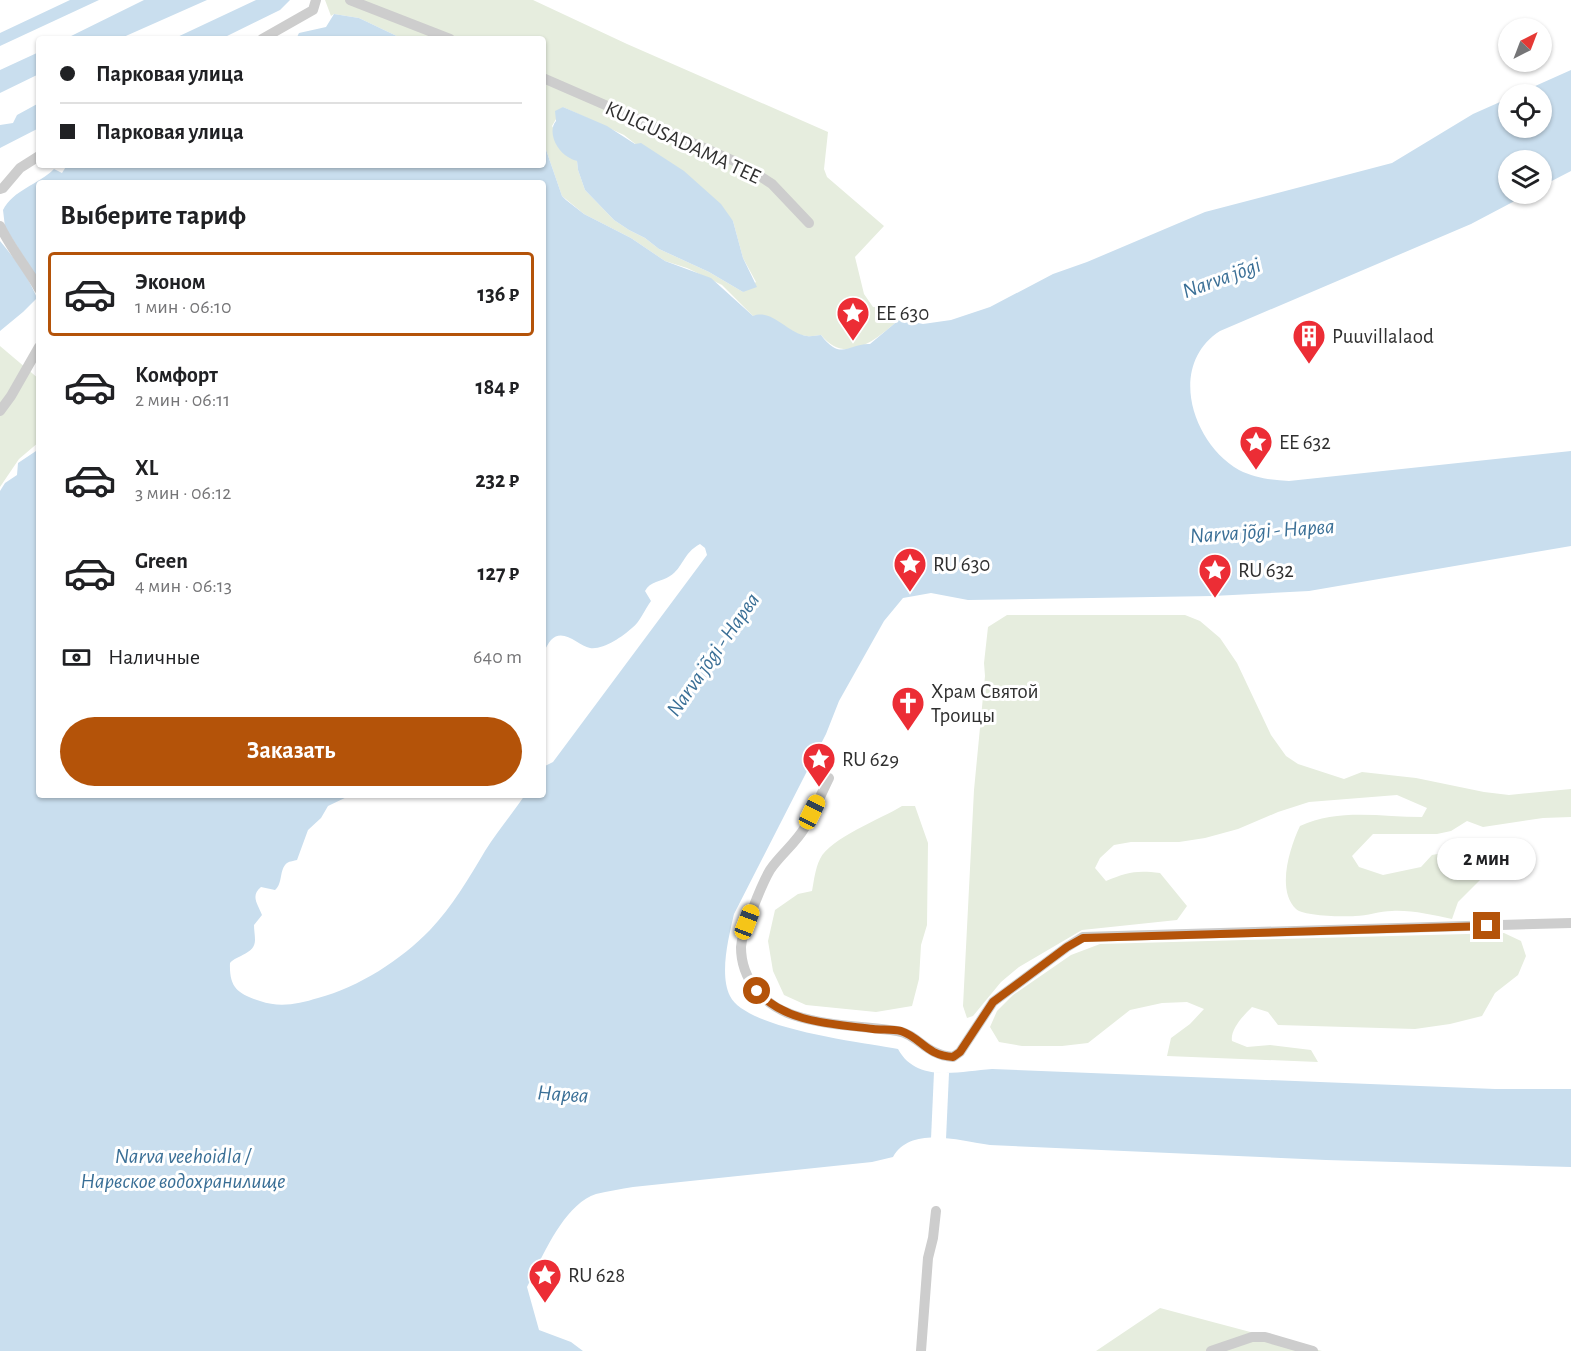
<!DOCTYPE html>
<html lang="ru">
<meta charset="utf-8">
<style>
:root{--surface:#fff;--page:#f6f6f6;--text:#202124;--muted:#757577;--line:#e0e0e0;--accent:#b45309}
body{margin:0;font-family:"Alegreya Sans",sans-serif;background:var(--page);color:var(--text);height:100vh;display:flex;flex-direction:column;font-size:22px;white-space:nowrap}
*{box-sizing:border-box;margin:0}
p{font-size:20px;color:var(--muted)}
.icon{flex:none;width:33px;height:33px;fill:none;stroke:currentColor;stroke-width:2;stroke-linecap:round;stroke-linejoin:round}
.map{position:relative;flex:1;overflow:hidden}
.sheet{position:absolute;left:36px;top:180px;width:510px;height:618px;display:flex;flex-direction:column;background:var(--surface);border-radius:6px;box-shadow:0 2px 4px #0004}
.sheet>*{flex:none}
.guide{position:absolute;left:36px;top:36px;width:510px;height:132px;border-radius:6px;box-shadow:0 2px 4px #0004;display:grid;align-content:center;height:132px;padding:0 24px;background:var(--surface)}
.needle{width:39px;rotate:42deg}
.controls{position:absolute;left:1498px;top:18px;display:grid;gap:12px}
.controls a{display:grid;place-items:center;width:54px;height:54px;border-radius:50%;background:var(--surface);box-shadow:0 2px 4px #0004;font-size:30px}
.end{position:absolute;width:27px;height:27px;margin:-14px;border:8px solid #b45309;background:#fff;box-shadow:0 0 0 3px #fff}
.from{border-radius:50%}
.bubble{position:absolute;height:42px;border-radius:21px;background:var(--surface);box-shadow:0 2px 4px #0004;font-size:20px;font-weight:600;line-height:42px;text-align:center}
.car{position:absolute;width:18px;height:36px;margin:-18px -9px;border-radius:8px;box-shadow:0 0 4px 2px #0007;background:linear-gradient(#f5c518 24%,#345 0 40%,#f5c518 0 76%,#345 0 86%,#f5c518 0)}
.guide b{display:flex;align-items:center;gap:21px;height:57px;font-size:22px}
.guide b+b{border-top:2px solid var(--line)}
.guide i{width:15px;height:15px;background:var(--text)}
ul{padding:0;list-style:none}
li{display:flex;align-items:center;gap:18px;height:84px;margin:0 12px 9px;padding:0 12px;border:3px solid transparent;border-radius:6px}
li div{flex:1}
li b{display:block;font-size:22px}
li em{font-style:normal;font-weight:600}
li.current{border-color:var(--accent)}
li>.icon{width:54px;height:54px;stroke-width:1.5}
h2{padding:0 24px;font-size:27px;line-height:72px}
.pay{display:flex;align-items:center;gap:15px;height:66px;padding:0 24px;font-size:22px}
.pay p{margin-inline-start:auto}
.primary-button{display:flex;gap:12px;margin-top:auto;padding:12px 24px}
.primary-button a{flex:1;height:69px;border-radius:36px;background:var(--accent);color:#fff;font-size:24px;font-weight:600;line-height:69px;text-align:center}
.map>svg:first-child{display:block}
</style>
<div class="map">
<svg width="1571" height="1351" viewBox="0 0 1571 1351">
<rect width="100%" height="100%" fill="#fff"/>
<path fill="#e6edde" fill-rule="evenodd" d="M325,0H533L627,44L828,132L824,169L827,177L884,226L855,257L864,294L873,307H888L900,319C877,338 847,367 821,335C817,335 811,337 807,336C785,334 779,314 753,316L722,285L687,268L665,261L631,238L584,214L562,196L543,141V39H403L359,18L334,14L331,16ZM563,107L624,135L733,221L743,258L756,282L743,292L709,272L659,249L645,238L629,230L614,220L585,190L578,170L577,161L572,158L552,126Z
M0,346L39,379V442L19,459L0,487Z
M1007,615H1185L1200,621L1220,638L1237,663L1271,735L1286,756L1298,764L1344,779L1362,772L1416,778L1484,792L1509,795L1571,789V817L1543,818L1483,827L1467,821L1451,831L1437,834H1373L1352,856L1359,867L1383,875L1421,867L1432,855L1448,852L1467,845L1482,850L1487,869L1481,879L1458,902L1452,919C1432,915 1412,910 1392,911C1380,911 1367,916 1355,916C1344,917 1303,916 1296,909C1276,890 1290,847 1300,826C1338,808 1382,817 1422,817L1427,808L1397,795L1309,802L1278,812L1238,829L1205,838L1179,842H1131L1114,845L1100,858L1095,868L1106,881C1127,872 1137,870 1160,873L1187,906L1177,920L1082,930L1019,967L1001,982L973,1016L967,1018L963,1006L974,790L985,676L984,663L988,627Z
M902,806H915L928,843L927,925L921,945L919,979L912,1006L876,1012L806,1005L784,995L773,971L768,941L775,910L798,894L812,891C814,881 815,869 820,859C830,838 881,819 902,806Z
M1504,933L1521,941L1526,956L1518,975L1495,993L1482,1016L1450,1024L1415,1029L1278,1025L1268,1012L1252,1007C1244,1015 1230,1029 1232,1041L1247,1047L1270,1045L1311,1050L1318,1062L1167,1056L1171,1038L1190,1024L1204,1009L1187,1002L1162,1003L1130,1010L1088,1043L1062,1046H1022L999,1042L990,1027L997,1011L1013,995L1071,955L1100,944Z
M1160,1308L1322,1351H1096Z"/>
<path fill="#c9deee" d="M70,0H99L0,46V33Z
M144,0H207L119,39H65Z
M256,0H290L280,10L221,39H173Z
M334,14L359,18L403,39H296L299,33L326,27Z
M39,52V74L0,93V70Z
M1571,70V171L1542,186V160H1509V194H1528L1471,224L1220,331C1167,365 1192,443 1239,470C1255,478 1271,480 1289,481L1571,451V546L1309,591L1213,596L968,600L931,593L903,598L884,621L839,701L826,734L734,914C729,936 719,974 730,996C746,1029 862,1042 898,1049C917,1084 960,1071 992,1069L1495,1089H1571V1167L1326,1160L990,1145C960,1141 911,1125 893,1157L872,1162L633,1187C621,1189 608,1191 596,1194C563,1205 542,1258 527,1287L539,1330L571,1342L583,1351H0V491L5,483L17,475L18,463L39,449V795H351L328,806L321,818L308,830L297,860C294,861 290,861 287,863C279,869 283,884 275,890L261,887C250,896 258,904 262,915L254,925C254,930 255,935 255,940C255,954 237,955 230,963C229,988 238,994 260,1001C280,1008 298,1004 318,998C359,987 401,960 430,930C452,907 469,878 485,851C497,832 512,814 525,795H543V767L553,762L707,555L705,548L700,544C683,553 683,568 670,576C661,582 650,581 645,591L651,601C645,609 640,622 632,628C622,637 603,650 590,648C579,646 563,627 551,640C548,643 546,649 543,652V183H39V281L5,227L3,210C13,190 38,185 54,169L62,173L67,165H543V141L562,196L566,200L584,214L631,238L665,261L711,278L753,316C772,308 788,334 807,336C811,337 817,335 821,335C841,362 849,343 870,344L900,319L923,324L951,320L990,307L1053,274L1087,262L1205,212L1392,163L1473,114L1509,98V128H1542V94H1517Z
M39,103V128L0,148V125L13,123L17,115Z
M563,107L607,126L635,144L641,143L684,171L721,204L733,221L743,258L757,287L743,292L709,272L659,249L645,238L629,230L614,220L585,190L578,170L577,161C574,160 571,159 568,157C557,151 547,132 556,121L555,111Z
M0,241C15,259 28,276 37,298L23,312L0,331Z"/>
<path fill="#fff" d="M934,1072L949,1073L946,1139H931Z"/>
<g fill="none" stroke-linecap="round" stroke-linejoin="round">
<path stroke="#cdcdcd" stroke-width="10" d="M350,0L450,39
M262,39L313,10L316,0
M543,78L741,164L772,184L809,223
M0,189L3,188L20,168L39,156
M0,226C11,249 27,267 39,289
M0,411L11,396L39,347
M829,778C821,794 814,812 805,827C796,843 780,855 770,870C763,882 758,895 753,908C748,920 742,933 741,947C741,979 763,1005 793,1015C826,1026 862,1026 897,1031C918,1034 925,1055 953,1057L960,1052L993,1002L1067,947L1083,937L1571,923
M921,1351L928,1258L933,1238L936,1211
M1211,1351L1252,1337H1265L1313,1351"/>
</g>
<g fill="none" stroke-linecap="round" stroke-linejoin="round">
<path stroke="#b45309" stroke-width="8" d="M757,991C785,1023 834,1024 873,1029C882,1030 892,1029 901,1031C922,1038 925,1055 953,1057L960,1052L993,1002L1067,947L1083,938L1487,926"/>
</g>
<defs>
<g id="sight-pin" transform="scale(1.725)"><path d="M0 17L-7.5 6A9.5 9.5 0 1 1 7.5 6Z" fill="#ec2d35" stroke="#fff"/><path d="M0-6L1.8-2.2L6-1.7L2.9 1.2L3.7 5.4L0 3.3L-3.7 5.4L-2.9 1.2L-6-1.7L-1.8-2.2Z" fill="#fff"/></g>
<g id="building-pin" transform="scale(1.725)"><path d="M0 17L-7.5 6A9.5 9.5 0 1 1 7.5 6Z" fill="#ec2d35" stroke="#fff"/><path d="M-4-6H4V6H1V3H-1V6H-4ZM-2.5-4.3h1.7v1.8h-1.7ZM.8-4.3h1.7v1.8H.8ZM-2.5-1h1.7V.8h-1.7ZM.8-1h1.7V.8H.8Z" fill="#fff"/></g>
<g id="church-pin" transform="scale(1.725)"><path d="M0 17L-7.5 6A9.5 9.5 0 1 1 7.5 6Z" fill="#ec2d35" stroke="#fff"/><path d="M-1.2-6h2.4v3.5h3.3v2.4h-3.3V6h-2.4V-.1h-3.3v-2.4h3.3Z" fill="#fff"/></g>
</defs>
<g fill-rule="evenodd">
<use href="#sight-pin" x="853" y="313"/>
<use href="#building-pin" x="1309" y="336"/>
<use href="#sight-pin" x="1256" y="442"/>
<use href="#sight-pin" x="910" y="564"/>
<use href="#sight-pin" x="1215" y="570"/>
<use href="#church-pin" x="908" y="703"/>
<use href="#sight-pin" x="819" y="759"/>
<use href="#sight-pin" x="545" y="1275"/>
</g>
<g text-anchor="middle" stroke-width="6" stroke-linejoin="round" paint-order="stroke">
<g font-size="21" fill="#303030" stroke="#fff">
<text transform="translate(683 142) rotate(25)" y="7">KULGUSADAMA TEE</text>
</g>
<g font-size="21" fill="#303030" stroke="#fff" text-anchor="start">
<text x="876" y="320">EE 630</text>
<text x="1332" y="343">Puuvillalaod</text>
<text x="1279" y="449">EE 632</text>
<text x="933" y="571">RU 630</text>
<text x="1238" y="577">RU 632</text>
<text x="931" y="698">Храм Святой<tspan x="931" dy="24">Троицы</tspan></text>
<text x="842" y="766">RU 629</text>
<text x="568" y="1282">RU 628</text>
</g>
<g font-size="22" font-style="italic" fill="#3a6f96" stroke="#fff">
<text transform="translate(1221 277) rotate(-20)" y="8">Narva jõgi</text>
<text transform="translate(1262 530) rotate(-4)" y="8">Narva jõgi - Нарва</text>
<text transform="translate(712 654) rotate(-55)" y="8">Narva jõgi - Нарва</text>
<text transform="translate(563 1093) rotate(4)" y="8">Нарва</text>
<text x="183" y="1163">Narva veehoidla /<tspan x="183" dy="25">Нарвское водохранилище</tspan></text>
</g>
</g>
</svg>
<div class="controls">
<a><svg class="needle" viewBox="-14 -14 28 28"><path d="M0-13l5 13h-10z" fill="#e53935"/><path d="M0 13l5-13h-10z" fill="#757577"/></svg></a>
<a><svg class="icon" aria-label="locate" viewBox="0 0 24 24"><circle cx="12" cy="12" r="6"/><path d="M12 2v4M12 18v4M2 12h4M18 12h4"/></svg></a>
<a><svg class="icon" aria-label="layers" viewBox="0 0 24 24"><path d="M12 4l9 5-9 5-9-5zM3 14l9 5 9-5"/></svg></a>
</div>
<i class="end from" style="left:757px;top:991px"></i>
<i class="end" style="left:1487px;top:926px"></i>
<div class="bubble" style="left:1437px;top:838px;width:99px">2 мин</div>
<i class="car" style="left:812px;top:812px;rotate:26deg"></i>
<i class="car" style="left:747px;top:922px;rotate:21deg"></i>
<div class="guide">
<b><i class="from"></i>Парковая улица</b>
<b><i></i>Парковая улица</b>
</div>
<section class="sheet">
<h2>Выберите тариф</h2>
<ul>
<li class="current"><svg class="icon" aria-label="car" viewBox="0 0 24 24"><path d="M5 17H2v-5l4-1 3-4h7l3 4 3 1v5h-3M9 17h6M6 11h13"/><circle cx="7" cy="17" r="2"/><circle cx="17" cy="17" r="2"/></svg><div><b>Эконом</b><p>1 мин · 06:10</p></div><em>136 ₽</em></li>
<li><svg class="icon" aria-label="car" viewBox="0 0 24 24"><path d="M5 17H2v-5l4-1 3-4h7l3 4 3 1v5h-3M9 17h6M6 11h13"/><circle cx="7" cy="17" r="2"/><circle cx="17" cy="17" r="2"/></svg><div><b>Комфорт</b><p>2 мин · 06:11</p></div><em>184 ₽</em></li>
<li><svg class="icon" aria-label="car" viewBox="0 0 24 24"><path d="M5 17H2v-5l4-1 3-4h7l3 4 3 1v5h-3M9 17h6M6 11h13"/><circle cx="7" cy="17" r="2"/><circle cx="17" cy="17" r="2"/></svg><div><b>XL</b><p>3 мин · 06:12</p></div><em>232 ₽</em></li>
<li><svg class="icon" aria-label="car" viewBox="0 0 24 24"><path d="M5 17H2v-5l4-1 3-4h7l3 4 3 1v5h-3M9 17h6M6 11h13"/><circle cx="7" cy="17" r="2"/><circle cx="17" cy="17" r="2"/></svg><div><b>Green</b><p>4 мин · 06:13</p></div><em>127 ₽</em></li>
</ul>
<div class="pay"><svg class="icon" aria-label="cash" viewBox="0 0 24 24"><path d="M3 7h18v10H3z"/><circle cx="12" cy="12" r="2"/></svg>Наличные<p>640 m</p></div>
<div class="primary-button"><a>Заказать</a></div>
</section>
</div>
